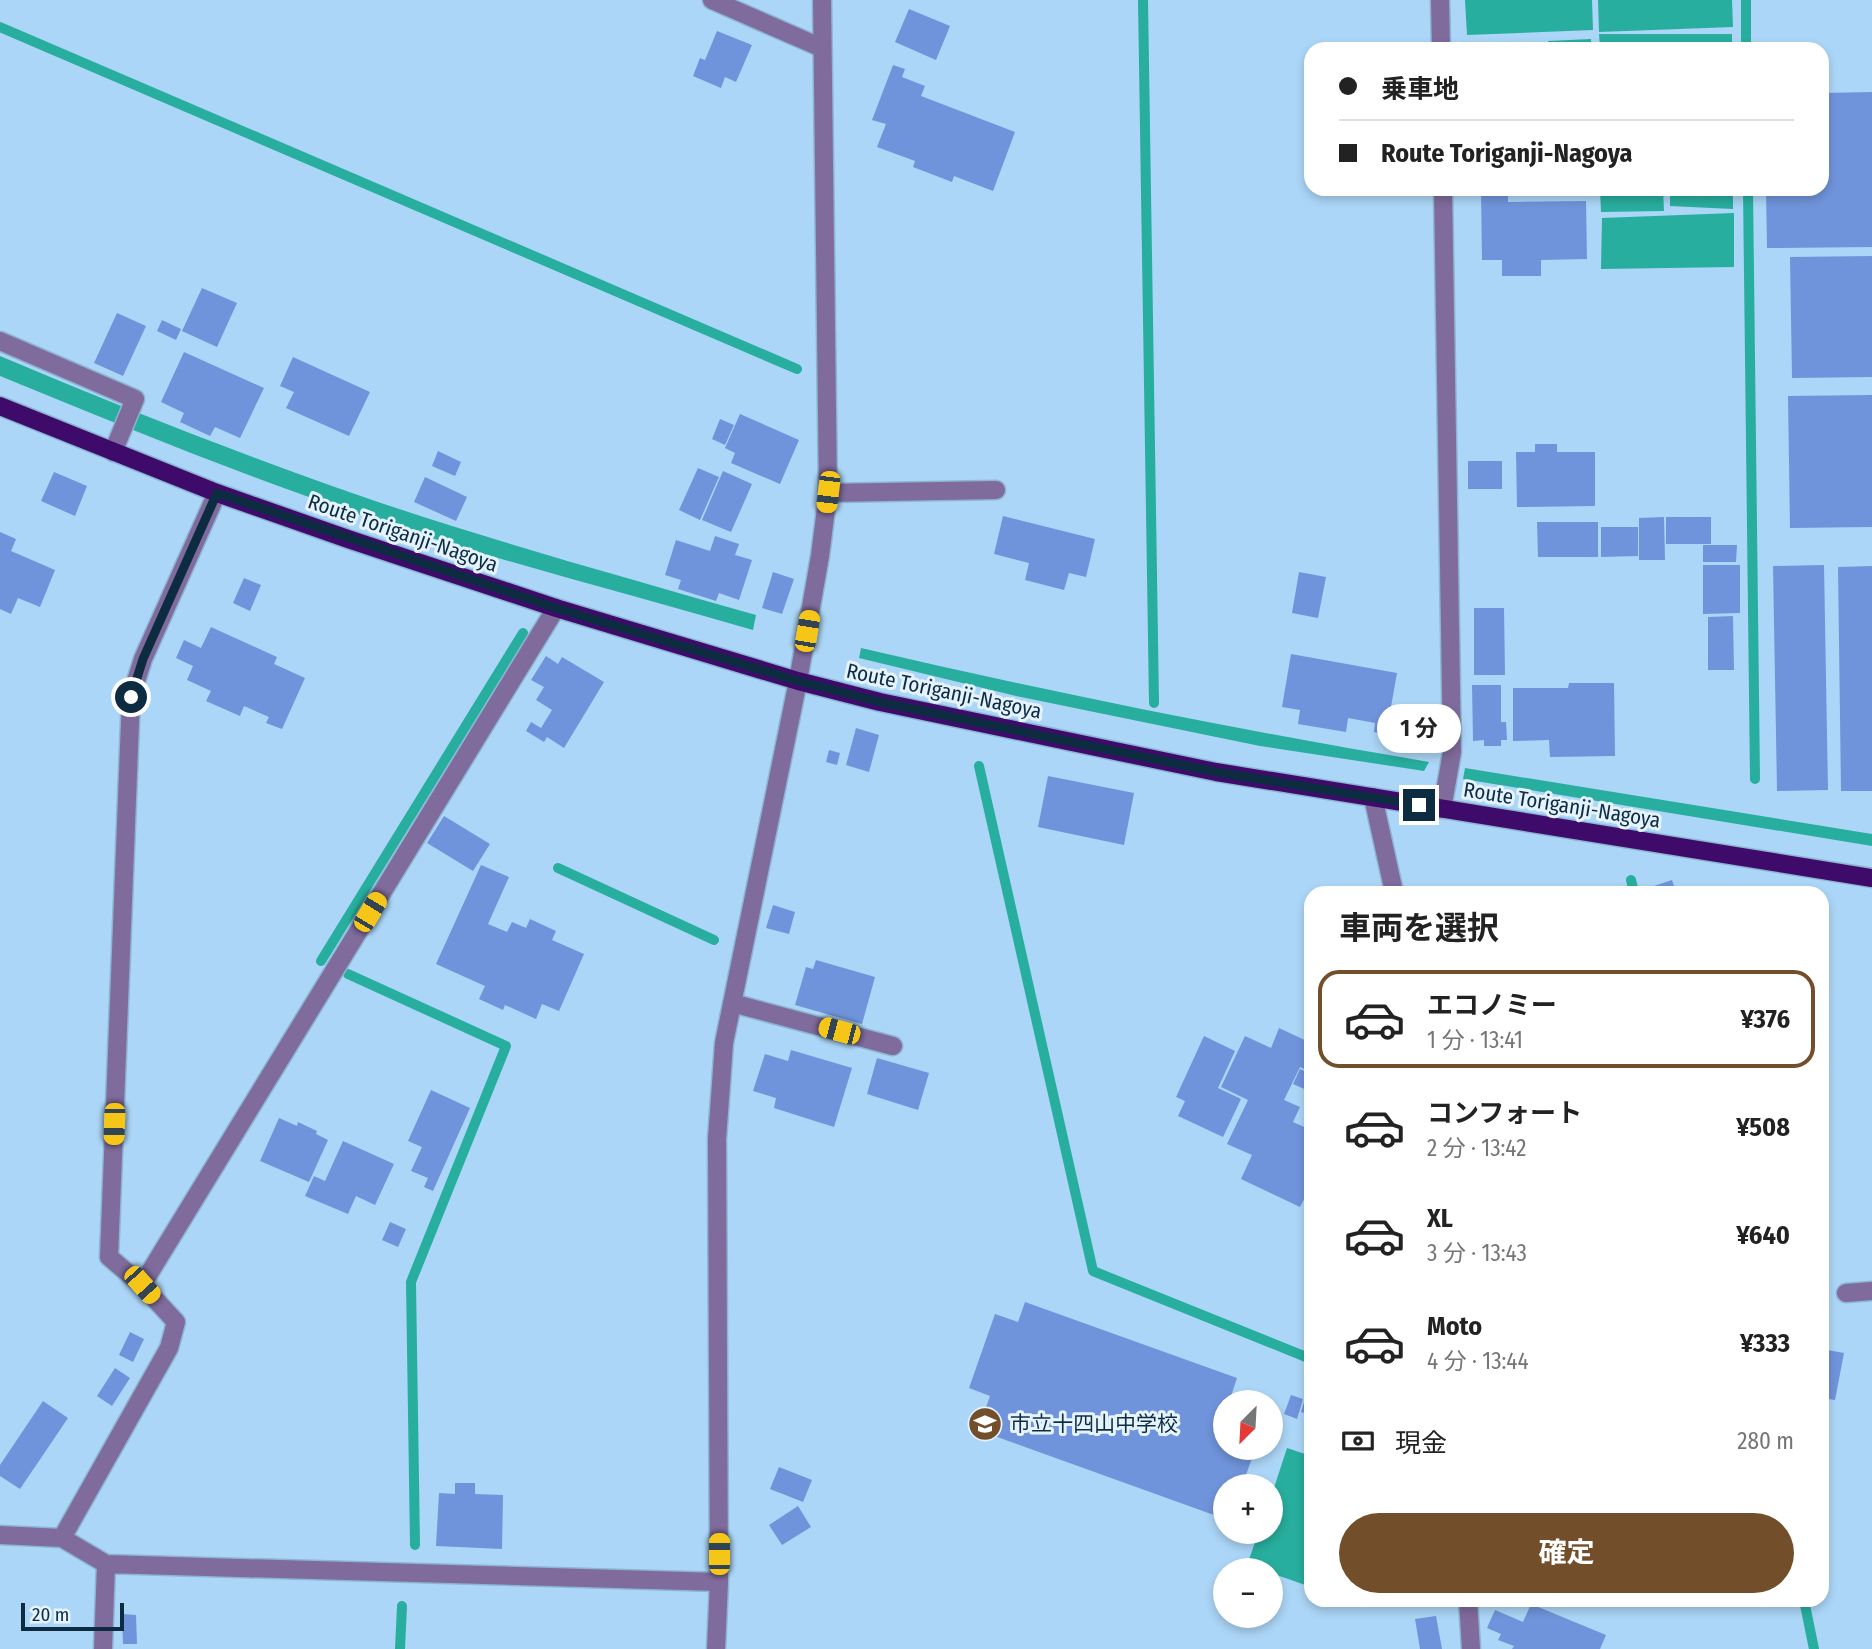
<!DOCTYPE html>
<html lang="ja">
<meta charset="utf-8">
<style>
:root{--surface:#fff;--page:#f2f2f2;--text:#222;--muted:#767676;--line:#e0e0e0;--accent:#734e2a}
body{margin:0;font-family:"Fira Sans Condensed","Noto Sans JP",sans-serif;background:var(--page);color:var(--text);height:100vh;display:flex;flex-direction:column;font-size:26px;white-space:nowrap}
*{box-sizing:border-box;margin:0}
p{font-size:23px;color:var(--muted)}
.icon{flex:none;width:38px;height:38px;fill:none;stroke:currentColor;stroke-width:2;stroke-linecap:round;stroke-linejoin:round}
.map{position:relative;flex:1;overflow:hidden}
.drawer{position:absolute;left:1304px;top:886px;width:525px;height:721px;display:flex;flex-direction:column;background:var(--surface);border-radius:21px;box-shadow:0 4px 10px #0003}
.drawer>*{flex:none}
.guide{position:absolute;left:1304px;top:42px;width:525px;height:154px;border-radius:21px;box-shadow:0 4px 10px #0003;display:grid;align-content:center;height:154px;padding:0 35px;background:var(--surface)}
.needle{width:46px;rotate:204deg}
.controls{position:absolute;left:1213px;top:1390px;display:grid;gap:14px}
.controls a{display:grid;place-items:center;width:70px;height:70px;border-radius:50%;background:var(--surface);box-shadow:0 4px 10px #0003;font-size:35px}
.scale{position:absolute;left:21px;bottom:18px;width:103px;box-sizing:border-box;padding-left:7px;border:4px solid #0d2c42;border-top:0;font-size:19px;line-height:24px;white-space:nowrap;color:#0d2c42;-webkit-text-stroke:5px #e5f3fe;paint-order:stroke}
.end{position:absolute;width:32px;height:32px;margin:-16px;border:9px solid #0d2c42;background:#fff;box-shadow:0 0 0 4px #fff}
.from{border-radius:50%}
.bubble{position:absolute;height:49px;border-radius:24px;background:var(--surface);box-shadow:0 4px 10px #0003;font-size:23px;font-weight:700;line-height:49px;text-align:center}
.car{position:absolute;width:21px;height:42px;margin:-21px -10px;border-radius:9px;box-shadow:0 0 5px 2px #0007;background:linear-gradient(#f5c518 24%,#345 0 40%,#f5c518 0 76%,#345 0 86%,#f5c518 0)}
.guide b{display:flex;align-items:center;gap:24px;height:66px;font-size:26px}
.guide b+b{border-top:2px solid var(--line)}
.guide i{width:18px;height:18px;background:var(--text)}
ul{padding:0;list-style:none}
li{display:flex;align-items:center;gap:21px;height:98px;margin:0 14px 10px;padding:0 21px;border:4px solid transparent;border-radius:21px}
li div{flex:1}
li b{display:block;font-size:26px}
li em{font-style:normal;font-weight:700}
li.active{border-color:var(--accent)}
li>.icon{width:63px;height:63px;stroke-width:1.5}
h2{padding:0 35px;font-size:32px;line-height:84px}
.pay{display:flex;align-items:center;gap:18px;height:77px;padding:0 35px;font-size:26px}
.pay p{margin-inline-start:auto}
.primary-button{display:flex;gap:14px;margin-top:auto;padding:14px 35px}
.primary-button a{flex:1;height:80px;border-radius:42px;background:var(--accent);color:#fff;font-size:28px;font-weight:700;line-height:80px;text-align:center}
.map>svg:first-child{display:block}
</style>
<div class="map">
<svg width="1872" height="1649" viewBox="0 0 1872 1649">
<rect width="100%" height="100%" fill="#acd6f7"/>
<path fill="#28ae9e" d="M1465,0H1592L1593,30L1467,35Z
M1598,0H1732L1733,27L1599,32Z
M1599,34H1732V49H1600Z
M1591,39V49H1549L1548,41Z
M1600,189H1663L1664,211L1601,212Z
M1670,189H1733V209L1670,206Z
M1734,213V267L1601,269L1602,218Z
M0,356C125,409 252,459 381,503C504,544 631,579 756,615L753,630C646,599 538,571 432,538C285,493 142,434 0,376Z
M861,648C1050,692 1238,730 1429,762L1424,771L1260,746L1016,696L859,658Z
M1465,768L1872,834V846L1463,779Z
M1287,1448L1311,1456V1587L1271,1573L1270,1570H1260L1247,1565L1259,1531H1270L1271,1497Z"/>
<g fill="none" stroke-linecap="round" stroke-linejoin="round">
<path stroke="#28ae9e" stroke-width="10" d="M1143,0L1154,703
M1746,0V49
M0,27L797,369
M1748,189L1755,779
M979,766L1093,1271L1311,1359
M558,868L714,940
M1631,880L1634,892
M321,961L523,633
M348,974L506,1046L411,1282L415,1545
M1804,1600L1814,1649
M400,1649L402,1606"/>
</g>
<path fill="#7094db" d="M909,9L950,26L936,60L895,42Z
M717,31L752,45L736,82L725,77L721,88L693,76L700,58L705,60Z
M893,65L905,69L902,77L925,86L921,96L1015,132L993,191L954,176L952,182L913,167L915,161L877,147L886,124L872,120Z
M1872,92V247L1767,248L1766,189H1822V93Z
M1481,189H1508V202L1586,201L1587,259L1541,260V276H1502V260H1482Z
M1872,256V377L1792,378L1790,257Z
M202,288L237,303L217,347L182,331Z
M117,313L146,326L123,376L94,363Z
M162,320L181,329L176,340L157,331Z
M184,352L264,388L240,438L215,427L210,436L180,422L184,413L161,402Z
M293,357L370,392L349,436L286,408L294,392L280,386Z
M1872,395V527L1790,528L1788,396Z
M740,414L799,440L780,484L731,463L735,453L725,448Z
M720,419L734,425L725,445L712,439Z
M1535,444H1557V452H1595V506L1517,507L1516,452H1535Z
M438,451L461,462L455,476L432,466Z
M1468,461H1502V489H1468Z
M698,468L719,477L700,520L679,510Z
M723,471L752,484L731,532L702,520Z
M54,472L87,486L75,516L41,501Z
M425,477L467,497L456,521L414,502Z
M1003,516L1095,539L1086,577L1069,573L1064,590L1025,580L1029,563L994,554Z
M1664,517L1665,560H1639V518Z
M1666,517H1711V544H1666Z
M1537,522H1598V557H1538Z
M1601,527H1638V556L1601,557Z
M0,532L16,539L11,551L55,570L40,607L18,598L11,614L0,609Z
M715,536L739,544L735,555L752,560L739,600L719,593L716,601L678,589L681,580L665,575L676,540L710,551Z
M1703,545H1737L1736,562H1703Z
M1703,565H1740V613L1703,614Z
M1824,565L1828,790L1777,791L1773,566Z
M1872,566V791H1841L1838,567Z
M773,572L794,579L782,614L762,608Z
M1299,572L1326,577L1318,618L1292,613Z
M244,578L261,585L250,611L233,603Z
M1474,608H1504L1505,675H1474Z
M1733,616L1734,670H1708V617Z
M211,627L277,657L274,664L305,678L282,729L266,723L269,717L244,706L240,716L206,701L211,691L187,680L193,666L176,658L184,640L201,648Z
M1291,654L1397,673L1386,735L1374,732L1375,723L1348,718L1346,732L1298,724L1300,710L1282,707Z
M546,656L558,664L562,657L604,682L564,748L547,737L544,742L526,731L531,722L541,728L552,710L536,700L544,687L531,680Z
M1569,683H1614L1615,756L1550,757L1549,740L1513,741V688H1568Z
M1472,685H1501V722H1506L1507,740H1501V746H1484V740L1473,741Z
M856,728L879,735L869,772L846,765Z
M829,750L840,753L837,765L826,762Z
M1048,776L1134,793L1124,845L1038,827Z
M444,816L490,844L473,871L427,843Z
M481,865L509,877L488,924L507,932L512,922L526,928L530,919L556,931L552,940L584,954L559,1011L542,1004L536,1019L505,1005L503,1010L479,999L485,986L436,964Z
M1672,880L1676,892H1636Z
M773,905L795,912L789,934L766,928Z
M816,960L875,977L862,1024L795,1005L806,967L813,969Z
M1279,1028L1311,1043V1072L1300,1067L1284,1100L1300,1107L1293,1122L1311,1130V1197L1306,1195L1300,1207L1241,1179L1252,1155L1227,1144L1248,1100L1221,1087L1245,1036L1271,1048Z
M1204,1036L1235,1051L1218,1088L1241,1099L1223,1137L1178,1116L1185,1101L1176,1097Z
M791,1050L852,1068L834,1127L774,1108L776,1098L753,1091L765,1054L788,1061Z
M877,1058L929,1073L918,1110L867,1094Z
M1300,1069L1311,1074V1092L1293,1084Z
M431,1090L470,1108L433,1191L424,1187L428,1178L411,1171L422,1147L408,1141Z
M279,1118L297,1126L298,1122L317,1131L316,1134L328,1140L309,1182L260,1161Z
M343,1141L394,1164L375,1205L356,1196L348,1214L305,1196L314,1176L325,1181Z
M390,1222L406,1229L398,1247L382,1240Z
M1025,1302L1237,1378L1229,1402H1225V1447H1256L1242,1486H1225V1519L978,1430L990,1396L969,1388L995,1314L1018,1322Z
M130,1332L144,1339L133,1362L119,1355Z
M1822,1349L1844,1353L1835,1400L1822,1398Z
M115,1368L130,1378L112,1406L97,1396Z
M1291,1395L1303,1399L1297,1419L1284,1414Z
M43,1401L68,1418L20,1489L0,1476V1465Z
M1304,1402L1311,1405V1415L1301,1412Z
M779,1467L812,1480L803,1502L770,1489Z
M455,1483H475V1494L503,1495L502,1549L436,1546L439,1493L455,1494Z
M798,1506L811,1527L782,1545L769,1525Z
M1531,1604L1606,1635L1600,1649H1512L1514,1646L1498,1640L1501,1634L1487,1628L1495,1610L1523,1622Z
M122,1614L136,1615L137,1644H123Z
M1436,1616L1442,1649H1420L1415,1619Z"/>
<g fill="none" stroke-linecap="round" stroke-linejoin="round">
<g stroke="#8cb4d3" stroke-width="21">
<path id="minor" d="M712,0L822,48
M1440,0L1441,49
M0,341L135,399L113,452
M828,493L996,490
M1373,797L1394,892
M1442,809L1452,752L1443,189
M732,1003L893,1046
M142,1285L556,608
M1846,1293L1872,1291
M0,1535L62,1538L106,1564L719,1582
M62,1538L169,1348L176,1322L142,1285L109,1257L131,697L143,659L217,493
M1468,1600L1471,1649
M103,1649L106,1564
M716,1649L719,1582L717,1139L724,1043L798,681L820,556L828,493L822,0"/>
</g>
<g stroke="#8cb4d3" stroke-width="21">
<path id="major" d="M0,406L217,493L348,539L556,608L798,681L880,702L1216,772L1872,878"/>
</g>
<use href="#minor" stroke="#7f6b9c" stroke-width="18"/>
<use href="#major" stroke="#3f0b6a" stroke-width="18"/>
</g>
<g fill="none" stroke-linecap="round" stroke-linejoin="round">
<path stroke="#0d2c42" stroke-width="9" d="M131,697L143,659L217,493L556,608L798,681L880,702L1216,772L1419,805"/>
</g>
<defs>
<g id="school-disc" transform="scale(1.75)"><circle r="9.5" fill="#734e2a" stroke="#e5f3fe"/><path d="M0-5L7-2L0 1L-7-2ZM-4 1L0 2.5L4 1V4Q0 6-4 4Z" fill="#fff"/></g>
</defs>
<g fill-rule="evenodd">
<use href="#school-disc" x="985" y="1424"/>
</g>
<g text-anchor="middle" stroke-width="6" stroke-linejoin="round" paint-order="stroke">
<g font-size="21" fill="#0d2c42" stroke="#e5f3fe">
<text transform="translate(403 533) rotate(19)" y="7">Route Toriganji-Nagoya</text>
<text transform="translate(944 691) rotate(12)" y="7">Route Toriganji-Nagoya</text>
<text transform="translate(1562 805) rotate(9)" y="7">Route Toriganji-Nagoya</text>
</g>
<g font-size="21" fill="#0d2c42" stroke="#e5f3fe" text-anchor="start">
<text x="1010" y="1431">市立十四山中学校</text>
</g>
</g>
</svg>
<div class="controls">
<a><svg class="needle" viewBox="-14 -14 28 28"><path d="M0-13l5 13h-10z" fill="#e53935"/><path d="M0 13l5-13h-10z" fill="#767676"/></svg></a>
<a>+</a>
<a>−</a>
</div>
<div class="scale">20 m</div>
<i class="end from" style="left:131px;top:697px"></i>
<i class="end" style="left:1419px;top:805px"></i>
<div class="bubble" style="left:1377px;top:704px;width:84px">1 分</div>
<i class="car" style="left:828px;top:492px;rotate:187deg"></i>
<i class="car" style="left:807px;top:631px;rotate:10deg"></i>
<i class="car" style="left:370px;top:912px;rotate:31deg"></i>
<i class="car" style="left:839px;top:1031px;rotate:285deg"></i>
<i class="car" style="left:114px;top:1124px;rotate:182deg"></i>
<i class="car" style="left:142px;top:1285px;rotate:138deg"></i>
<i class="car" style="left:719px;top:1554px;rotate:0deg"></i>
<div class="guide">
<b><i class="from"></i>乗車地</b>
<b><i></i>Route Toriganji-Nagoya</b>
</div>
<section class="drawer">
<h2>車両を選択</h2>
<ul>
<li class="active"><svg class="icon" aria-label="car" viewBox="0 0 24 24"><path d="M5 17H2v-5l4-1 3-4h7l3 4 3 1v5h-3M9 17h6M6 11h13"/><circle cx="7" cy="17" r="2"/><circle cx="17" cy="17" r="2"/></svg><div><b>エコノミー</b><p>1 分 · 13:41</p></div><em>¥376</em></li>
<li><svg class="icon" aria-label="car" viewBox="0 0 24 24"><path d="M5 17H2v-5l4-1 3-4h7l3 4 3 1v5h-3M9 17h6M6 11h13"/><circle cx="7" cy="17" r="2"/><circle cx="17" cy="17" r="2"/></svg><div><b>コンフォート</b><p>2 分 · 13:42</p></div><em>¥508</em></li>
<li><svg class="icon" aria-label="car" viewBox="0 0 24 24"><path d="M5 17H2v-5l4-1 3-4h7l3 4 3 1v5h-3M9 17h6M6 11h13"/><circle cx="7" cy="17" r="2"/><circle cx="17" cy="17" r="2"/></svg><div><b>XL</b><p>3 分 · 13:43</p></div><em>¥640</em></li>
<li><svg class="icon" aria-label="car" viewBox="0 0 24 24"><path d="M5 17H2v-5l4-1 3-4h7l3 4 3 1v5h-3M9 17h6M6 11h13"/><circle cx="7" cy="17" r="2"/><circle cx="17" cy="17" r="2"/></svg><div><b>Moto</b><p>4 分 · 13:44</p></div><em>¥333</em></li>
</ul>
<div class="pay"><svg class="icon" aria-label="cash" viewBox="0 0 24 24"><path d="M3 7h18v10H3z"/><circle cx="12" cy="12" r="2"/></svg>現金<p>280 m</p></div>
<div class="primary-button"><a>確定</a></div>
</section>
</div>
